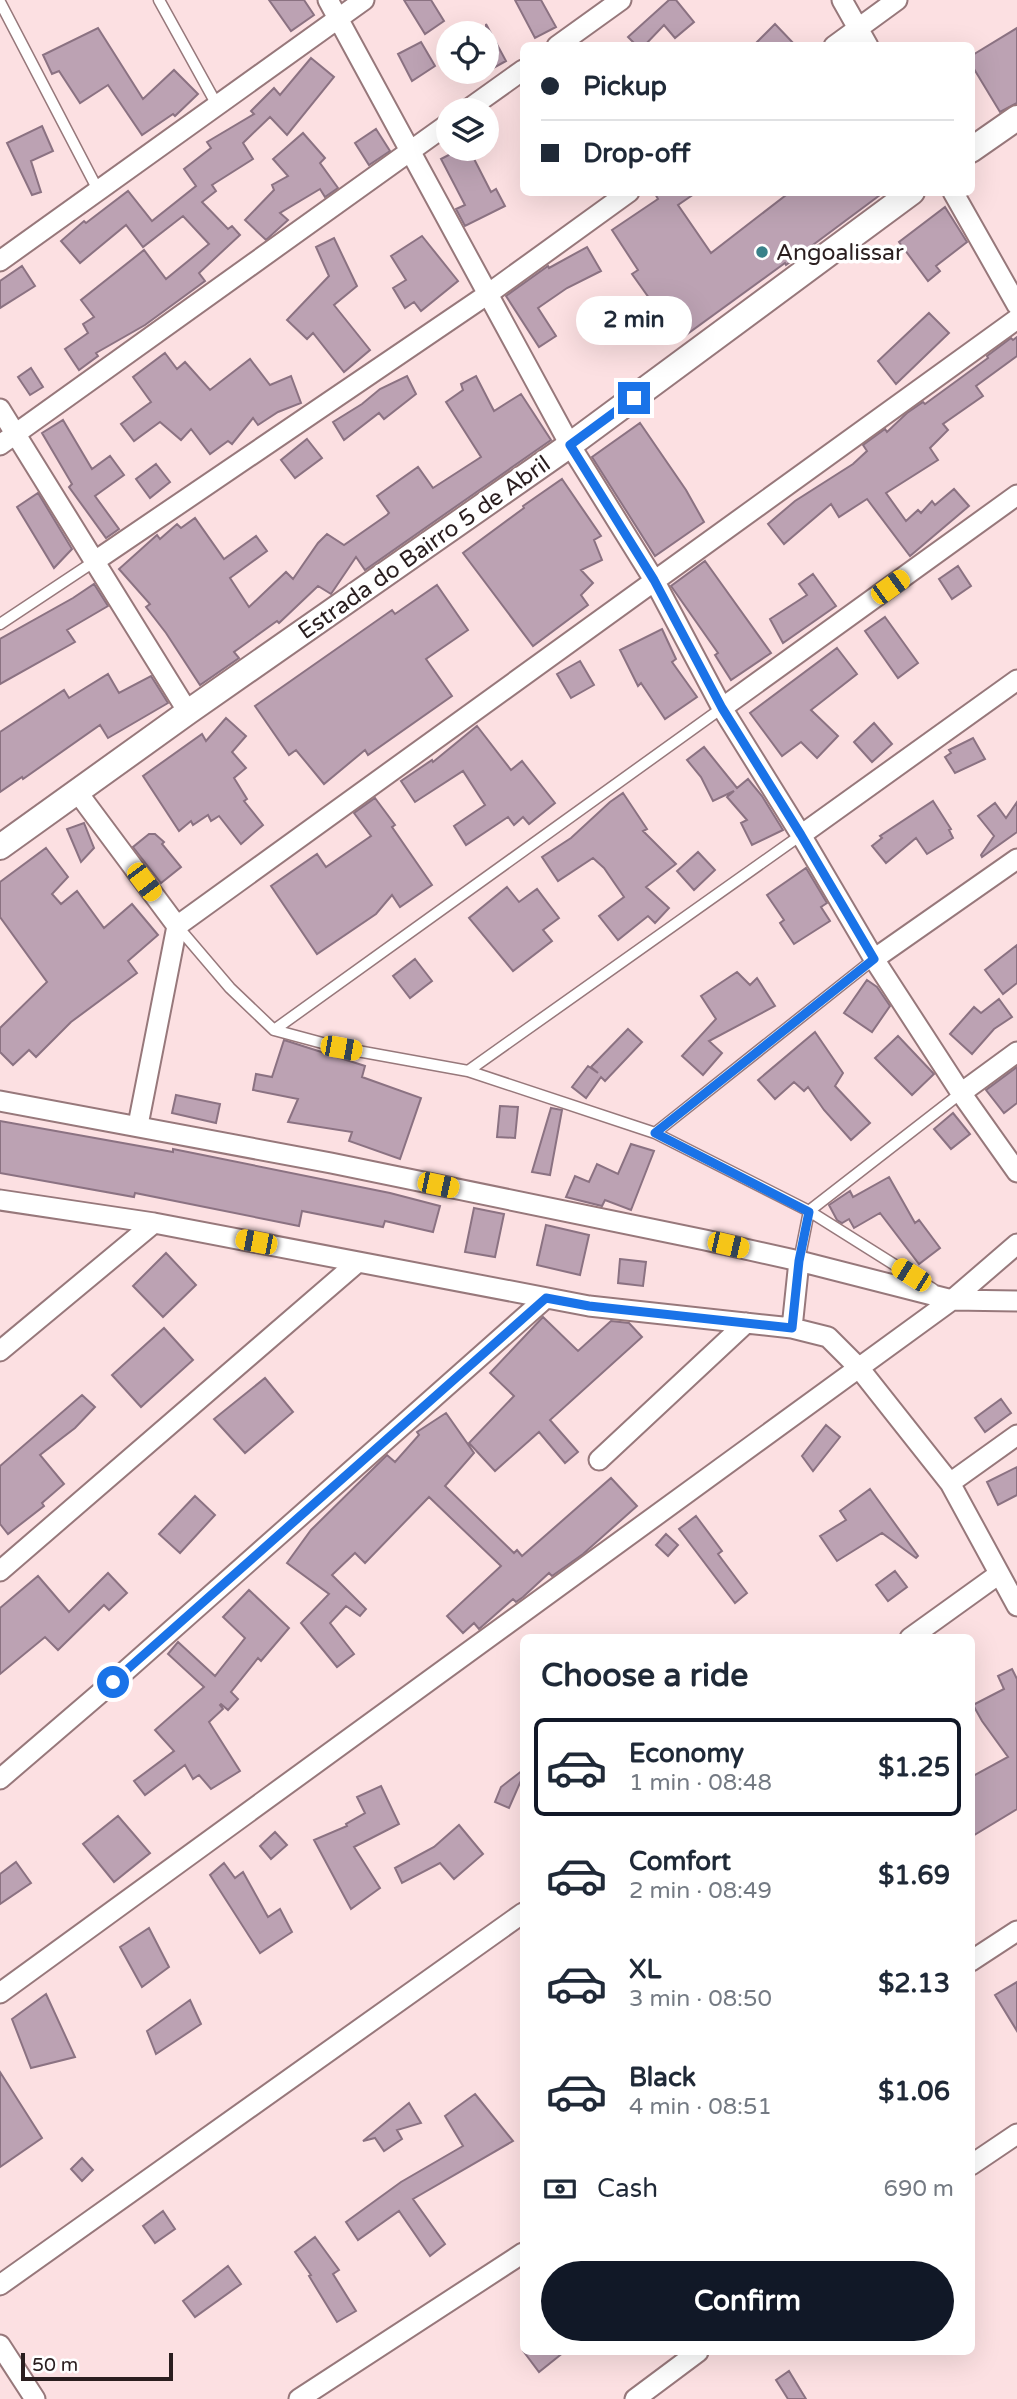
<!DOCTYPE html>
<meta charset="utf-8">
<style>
:root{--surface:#fff;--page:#f6f6f7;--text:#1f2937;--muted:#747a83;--line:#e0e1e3;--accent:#111827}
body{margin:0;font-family:"Varela Round",sans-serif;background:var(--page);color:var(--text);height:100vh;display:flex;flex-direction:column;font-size:26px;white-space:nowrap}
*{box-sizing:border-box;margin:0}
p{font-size:23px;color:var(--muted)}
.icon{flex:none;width:38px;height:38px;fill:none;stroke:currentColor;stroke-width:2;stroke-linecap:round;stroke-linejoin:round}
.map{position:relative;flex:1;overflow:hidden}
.details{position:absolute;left:520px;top:1634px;width:455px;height:721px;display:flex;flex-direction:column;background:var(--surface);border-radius:10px;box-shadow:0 7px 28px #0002}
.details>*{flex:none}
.guide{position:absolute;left:520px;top:42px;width:455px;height:154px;border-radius:10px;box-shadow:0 7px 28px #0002;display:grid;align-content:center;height:154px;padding:0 21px;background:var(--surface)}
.controls{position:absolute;left:436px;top:21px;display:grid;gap:14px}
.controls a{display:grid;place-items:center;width:63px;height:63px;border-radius:50%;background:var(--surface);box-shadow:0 7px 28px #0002;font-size:35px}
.scale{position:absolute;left:21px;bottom:18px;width:152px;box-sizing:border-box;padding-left:7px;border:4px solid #2a1e1f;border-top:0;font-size:19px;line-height:24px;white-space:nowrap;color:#2a1e1f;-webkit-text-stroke:5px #fff;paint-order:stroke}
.end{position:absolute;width:32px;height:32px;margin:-16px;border:9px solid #1a73e8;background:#fff;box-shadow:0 0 0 4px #fff}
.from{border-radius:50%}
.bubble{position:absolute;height:49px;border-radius:24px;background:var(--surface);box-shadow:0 7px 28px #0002;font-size:23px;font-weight:700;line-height:49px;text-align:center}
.car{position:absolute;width:21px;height:42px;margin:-21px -10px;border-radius:9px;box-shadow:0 0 5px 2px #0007;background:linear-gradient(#f5c518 24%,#345 0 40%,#f5c518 0 76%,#345 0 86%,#f5c518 0)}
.guide b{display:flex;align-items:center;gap:24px;height:66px;font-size:26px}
.guide b+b{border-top:2px solid var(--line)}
.guide i{width:18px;height:18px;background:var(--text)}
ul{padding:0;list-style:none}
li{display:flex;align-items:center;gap:21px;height:98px;margin:0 14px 10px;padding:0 7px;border:4px solid transparent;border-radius:10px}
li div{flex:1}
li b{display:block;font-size:26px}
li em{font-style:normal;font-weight:700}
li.on{border-color:var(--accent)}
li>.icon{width:63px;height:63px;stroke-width:1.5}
h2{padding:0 21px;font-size:32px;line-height:84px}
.pay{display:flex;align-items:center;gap:18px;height:77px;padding:0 21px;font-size:26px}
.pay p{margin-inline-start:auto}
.action{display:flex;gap:14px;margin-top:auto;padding:14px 21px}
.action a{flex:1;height:80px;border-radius:42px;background:var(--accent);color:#fff;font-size:28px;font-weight:700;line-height:80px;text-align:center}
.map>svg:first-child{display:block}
</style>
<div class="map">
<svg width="1017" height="2399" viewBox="0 0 1017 2399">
<rect width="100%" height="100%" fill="#fce0e2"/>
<path fill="#bca2b3" stroke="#8b7282" stroke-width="2" d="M269,0H304L314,15L291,31Z
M404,0H431L444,21L425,34Z
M515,0H541L556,27L535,38Z
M669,0H676L694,22L675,38L664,25L644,46H637L628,37Z
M486,24L506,61L486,72Z
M775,24L796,46H753Z
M98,28L143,99L174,70L198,94L175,116L173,114L142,135L108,85L80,103L59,71L52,74L43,55Z
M1017,28V103L1000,112L971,64V56Z
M421,42L435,66L412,81L398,54Z
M311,58L334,77L287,135L270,117L243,143L253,159L212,185L216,191L202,202L228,229L232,226L240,235L199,273L205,281L145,325L96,353L98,356L79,370L65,349L88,333L83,324L94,317L81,300L144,250L166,279L209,244L183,216L143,247L126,225L80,263L61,241L84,221L86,223L128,191L152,221L196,186L184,169L211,148L207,142L254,114L251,111L274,88L280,95Z
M42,126L53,151L31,161L41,192L32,195L7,143Z
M376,129L390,151L369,165L355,143Z
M303,133L325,158L320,163L338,188L325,197L320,189L280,213L288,220L266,240L245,220L274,190L272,185L288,176L273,159Z
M460,149H469L491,192L496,189L505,206L465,226L456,209L465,205L441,159Z
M654,192H697L678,205L711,253L790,192H884L786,265L785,263L679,340L632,274L638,270L612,230L658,199Z
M945,207L967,242L936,266L940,271L928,281L899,242Z
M422,236L458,281L421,311L414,302L405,308L393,288L406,280L391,256Z
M334,238L357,286L334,305L370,350L344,372L313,333L307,339L287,320L329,276L316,247Z
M587,247L601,271L567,288L538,308L556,336L539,347L506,296L548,266L549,268Z
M22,266L35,286L0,308V281Z
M929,313L949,333L896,384L878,361Z
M1017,337V356L976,386L983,396L943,424L948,430L930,448L938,460L886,493L906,521L918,510L921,513L932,501L935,505L954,489L969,506L910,556L867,499L839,517L831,504L784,544L768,524L795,501L853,464L867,451L863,445L885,429L887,432L907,413L923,402L925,404L988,358L987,356L1011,338L1013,340Z
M165,353L177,369L185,362L210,390L250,359L270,385L291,376L301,403L278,412L258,425L253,418L232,444L228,441L210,454L191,429L181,440L160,422L134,441L121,424L151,402L133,377Z
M31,368L43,387L30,395L18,377Z
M407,376L416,394L384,419L379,413L344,440L333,422L362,404L380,389Z
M476,376L494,411L521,394L551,440L365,570L356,557L331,594L318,586L279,623L277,621L234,652L239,658L200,685L166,633L146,607L150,604L119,569L157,535L160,539L177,524L181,528L195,518L224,559L256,536L267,551L230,578L249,607L286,572L293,579L318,543L327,534L344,545L387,515L389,513L377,496L418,467L433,488L481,457L446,402L463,390L461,384Z
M63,420L92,469L110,456L124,475L95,496L119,529L106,538L69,487L72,484L42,433Z
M640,423L686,490L704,522L655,556L592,457Z
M307,439L322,458L295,478L281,460Z
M156,464L170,482L150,498L136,479Z
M562,479L601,536L594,540L602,560L581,570L593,583L581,595L588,605L533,646L463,553L524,508L523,506Z
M38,493L72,549L54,568L17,507Z
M705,561L771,653L731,680L715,655L718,653L671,586Z
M958,566L971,586L952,599L939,579Z
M813,574L836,606L783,643L770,619L807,595L799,584Z
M94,584L108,606L67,630L75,642L0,684V639L73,598Z
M437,585L468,630L426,659L452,696L368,755L365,750L324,784L296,750L289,755L255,706L392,610L395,614Z
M885,617L918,663L898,678L865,631Z
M662,629L676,659L672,662L697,697L665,719L641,683L638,686L620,650Z
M837,648L857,674L811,710L838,736L817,758L801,742L782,756L750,713Z
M580,661L594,685L571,698L557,674Z
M108,674L119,693L151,676L168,703L108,738L100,725L23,779L22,777L0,792V732L64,690L69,698Z
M226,718L246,736L232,752L246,768L234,778L247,799L244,801L263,825L241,844L219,816L211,821L208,815L193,825L191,821L179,831L143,776L202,734L206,741Z
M874,723L892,744L872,762L854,742Z
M477,726L511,770L522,761L555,803L529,824L523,817L514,825L508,817L466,845L454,826L485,805L463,771L415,802L401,781L432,760L433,762Z
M973,738L985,759L955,773L945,757L951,753L949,750Z
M704,747L737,788L748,779L762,796L783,830L752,845L741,823L747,820L727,797L734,791L713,801L701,777L687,760Z
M623,793L647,829L643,831L676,864L646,887L669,908L655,923L648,916L618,940L599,916L624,897L604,868L593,858L558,881L542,857L571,838L610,802Z
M375,798L395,825L392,827L432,885L400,907L392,895L376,914L317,954L271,886L317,854L326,867L371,836L354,813Z
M933,801L951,829L949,830L953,838L927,854L916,838L886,863L872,846L882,838L880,836Z
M1017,802V832L982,857L981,855L994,836L978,816L995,803L1006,818Z
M84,823L94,848L81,862L67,829Z
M149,834H155L164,842L162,844L181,867L161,883L133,847Z
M46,848L68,877L52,894L61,904L77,891L104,928L132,904L158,935L128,961L137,973L71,1022L36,1057L29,1050L13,1065L0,1052V1028L47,982L0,917V882Z
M698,852L715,870L694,890L677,871Z
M806,868L827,903L821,907L830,921L794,944L780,923L784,920L767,895Z
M507,887L519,902L537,889L559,918L543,930L552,941L513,971L469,918Z
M1017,945V983L1003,994L985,970Z
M415,959L432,981L410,998L393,976Z
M737,972L750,985L757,978L775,1006L709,1041L722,1053L703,1075L682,1056L716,1019L701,996Z
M867,980L877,987L890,1006L872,1032L844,1013Z
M999,999L1012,1017L994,1029L972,1054L950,1034L974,1007L981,1013Z
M628,1029L642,1042L605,1081L601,1077L586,1098L572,1087L588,1066L598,1073L591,1067Z
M815,1032L843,1073L835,1086L870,1123L851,1140L824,1110L808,1087L804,1091L794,1082L775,1099L758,1080Z
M898,1036L934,1074L912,1095L875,1058Z
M284,1040L365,1066L362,1077L421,1098L400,1159L349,1141L352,1132L288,1122L298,1099L253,1090L256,1074L272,1077Z
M1017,1067V1103L1004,1113L986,1090Z
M176,1095L220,1104L216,1123L172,1113Z
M500,1106L518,1107L515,1138L497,1137Z
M551,1108L562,1110L550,1175L532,1172Z
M953,1113L970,1134L951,1149L934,1129Z
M0,1121L173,1152V1149L390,1193L440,1206L433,1232L385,1221L383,1227L302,1211L299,1226L135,1193L134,1197L0,1173Z
M631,1144L654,1151L631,1210L605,1200L602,1206L566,1197L575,1176L589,1182L597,1164L618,1174Z
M889,1177L915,1223L919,1220L940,1248L919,1264L880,1213L854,1228L849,1219L842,1223L837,1220L829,1205L850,1191L853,1197Z
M474,1208L504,1214L495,1257L465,1252Z
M546,1225L589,1235L580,1275L537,1265Z
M166,1253L196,1285L163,1317L133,1286Z
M620,1259L646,1262L643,1286L618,1283Z
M543,1317L578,1351L611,1321L629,1323L642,1337L550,1420L578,1452L565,1463L539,1432L495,1471L469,1443L514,1396L490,1373Z
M164,1328L193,1360L141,1407L112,1375Z
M265,1378L293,1412L245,1453L214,1419Z
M82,1395L95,1407L75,1428L40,1455L64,1484L42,1503L44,1506L8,1534L0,1524V1466Z
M1001,1399L1011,1413L985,1432L975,1418Z
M446,1413L474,1453L445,1486L514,1553L517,1550L522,1556L611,1478L637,1506L583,1554L552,1576L549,1573L523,1597L516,1602L513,1599L479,1629L474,1623L463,1633L447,1616L501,1566L429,1497L365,1563L355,1553L332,1575L366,1609L360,1616L346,1606L330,1623L354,1654L337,1667L301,1623L329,1594L287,1563L311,1530L381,1461L387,1455L395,1462L419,1435L417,1432Z
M826,1425L840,1437L813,1471L802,1456Z
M1017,1467V1495L998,1505L987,1482Z
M870,1489L918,1556L916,1558L882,1533L837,1561L820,1536L846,1520L840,1511Z
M195,1496L215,1515L180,1553L159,1534Z
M696,1516L722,1551L718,1554L747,1593L735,1603L679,1529Z
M666,1534L678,1545L668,1556L656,1545Z
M895,1571L907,1587L888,1601L876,1585Z
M108,1573L127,1593L109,1610L104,1605L58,1650L45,1637L0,1674V1608L38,1576L69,1612Z
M249,1590L289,1628L261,1661L258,1658L231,1692L238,1699L228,1710L221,1704L220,1705L223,1709L209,1722L240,1771L211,1789L199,1775L193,1779L185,1765L145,1795L134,1781L174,1751L155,1730L204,1687L168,1654L178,1642L215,1676L245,1638L223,1617Z
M1012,1669L1017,1679V1809L971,1837V1777L1008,1757L982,1721L973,1705L1004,1689L998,1676Z
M523,1770V1776L509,1808L495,1802L501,1787Z
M381,1786L399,1824L354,1847L380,1888L351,1909L314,1840L347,1826L346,1824L365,1813L357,1797Z
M118,1816L150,1853L114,1882L83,1844Z
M459,1825L483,1854L454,1879L440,1863L402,1883L395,1868L434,1847Z
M275,1832L287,1845L271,1859L260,1846Z
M16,1862L31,1883L0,1904V1874Z
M224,1863L235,1878L243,1872L268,1917L280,1909L292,1932L260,1953L210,1875Z
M149,1928L169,1967L142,1987L120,1947Z
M1017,1982V2031L995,1995Z
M46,1994L75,2057L31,2068L12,2019Z
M190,2000L201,2024L156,2054L147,2031Z
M0,2072L42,2138L0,2167Z
M475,2094L513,2141L413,2199L445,2244L430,2256L399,2211L358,2240L346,2222L401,2182L463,2146L445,2116Z
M409,2103L421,2123L397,2130L402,2139L384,2151L375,2138L363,2141Z
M82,2158L93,2170L82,2181L71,2169Z
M163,2211L175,2229L155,2243L143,2226Z
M315,2237L339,2270L333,2274L356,2311L337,2322L309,2276L311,2275L295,2252Z
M228,2266L241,2284L195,2317L183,2301Z
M524,2352H564L539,2372Z
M789,2371L806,2399H788L776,2380Z"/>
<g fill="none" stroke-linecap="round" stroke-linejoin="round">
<g stroke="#97787b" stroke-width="13">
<path id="service" d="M159,0L217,105
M0,2L98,190
M0,624L95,561
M178,927L230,988L274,1030L341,1048L468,1071L655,1133L809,1211L933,1289
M274,1030L722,708
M468,1071L801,835
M655,1133L874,959
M799,1261L809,1211L961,1093"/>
</g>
<g stroke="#97787b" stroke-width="23">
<path id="minor" d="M328,0L570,445L654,580L722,708L801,835L874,959L961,1093L1017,1172
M842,0L868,46
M557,46L621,0
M834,46L897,0
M467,110L523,70
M953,192L1017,305
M0,261L364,0
M0,409L188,712
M0,445L448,124
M95,561L488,294L629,192
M722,708L1017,495
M78,793L177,926
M801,835L1017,680
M874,959L1017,859
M961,1093L1017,1052
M0,1101L331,1163L705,1240L799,1261L952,1300L1017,1301
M138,1125L177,926L1017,319
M0,1200L154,1223L589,1306L792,1328L828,1337L859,1368L950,1483L1017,1606
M792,1328L799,1261
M0,1351L154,1223
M599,1460L746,1323
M950,1483L1017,1435
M0,1571L358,1262
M910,1638L999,1574
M0,1779L113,1682L546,1298
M971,1961L1017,1931
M0,1993L952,1300L1017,1244
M971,2165L1017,2134
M0,2285L523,1913
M0,2345L35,2399
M299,2399L523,2253
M635,2399L698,2352"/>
</g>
<g stroke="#97787b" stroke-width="28">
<path id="tertiary" d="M971,150L1017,118
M0,847L188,712L570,445L912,192"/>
</g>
<use href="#service" stroke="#fff" stroke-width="10"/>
<use href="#minor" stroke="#fff" stroke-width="19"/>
<use href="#tertiary" stroke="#fff" stroke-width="24"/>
</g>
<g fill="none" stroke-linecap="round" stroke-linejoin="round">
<path stroke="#1a73e8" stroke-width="9" d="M113,1682L546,1298L589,1306L792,1328L799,1261L809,1212L655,1133L874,959L801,835L722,708L654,580L570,445L634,398"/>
</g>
<circle fill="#398189" stroke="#fff" stroke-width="2.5" cx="762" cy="252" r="7"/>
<g text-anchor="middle" stroke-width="7" stroke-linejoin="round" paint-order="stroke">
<g font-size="23" fill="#2a1e1f" stroke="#fff" text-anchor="start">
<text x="776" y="260">Angoalissar</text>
</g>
<g font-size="23" fill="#2a1e1f" stroke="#fff">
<text transform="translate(424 547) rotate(-35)" y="8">Estrada do Bairro 5 de Abril</text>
</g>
</g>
</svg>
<div class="controls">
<a><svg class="icon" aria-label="locate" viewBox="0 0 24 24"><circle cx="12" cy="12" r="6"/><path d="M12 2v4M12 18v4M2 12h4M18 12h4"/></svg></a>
<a><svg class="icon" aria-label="layers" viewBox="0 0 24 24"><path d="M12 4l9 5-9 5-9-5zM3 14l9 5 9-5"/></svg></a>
</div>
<div class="scale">50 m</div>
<i class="end from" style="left:113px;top:1682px"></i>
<i class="end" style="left:634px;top:398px"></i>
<div class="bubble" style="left:576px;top:296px;width:116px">2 min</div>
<i class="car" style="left:890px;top:587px;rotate:54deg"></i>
<i class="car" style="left:144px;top:882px;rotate:143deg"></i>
<i class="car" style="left:341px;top:1048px;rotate:100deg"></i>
<i class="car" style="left:438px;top:1185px;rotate:102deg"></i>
<i class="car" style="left:256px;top:1242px;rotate:281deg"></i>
<i class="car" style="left:728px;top:1245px;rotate:103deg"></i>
<i class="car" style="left:911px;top:1275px;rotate:302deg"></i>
<div class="guide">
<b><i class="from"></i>Pickup</b>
<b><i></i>Drop-off</b>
</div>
<section class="details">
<h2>Choose a ride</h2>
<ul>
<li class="on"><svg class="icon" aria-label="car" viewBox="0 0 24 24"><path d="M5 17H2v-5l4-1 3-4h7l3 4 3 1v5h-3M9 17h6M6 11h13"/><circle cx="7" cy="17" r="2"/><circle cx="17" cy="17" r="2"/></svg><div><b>Economy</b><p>1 min · 08:48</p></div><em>$1.25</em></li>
<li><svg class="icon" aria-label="car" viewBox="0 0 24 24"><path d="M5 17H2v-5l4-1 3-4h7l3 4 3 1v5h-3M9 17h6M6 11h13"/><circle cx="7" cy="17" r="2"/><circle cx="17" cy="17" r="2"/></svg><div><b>Comfort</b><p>2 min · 08:49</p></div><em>$1.69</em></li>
<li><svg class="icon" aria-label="car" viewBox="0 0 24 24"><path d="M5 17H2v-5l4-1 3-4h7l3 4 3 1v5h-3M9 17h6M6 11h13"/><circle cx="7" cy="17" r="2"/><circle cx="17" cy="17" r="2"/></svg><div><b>XL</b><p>3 min · 08:50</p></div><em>$2.13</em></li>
<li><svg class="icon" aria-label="car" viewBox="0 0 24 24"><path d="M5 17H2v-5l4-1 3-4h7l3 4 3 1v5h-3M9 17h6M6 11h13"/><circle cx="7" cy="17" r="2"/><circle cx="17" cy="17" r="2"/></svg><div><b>Black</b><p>4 min · 08:51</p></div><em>$1.06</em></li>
</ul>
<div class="pay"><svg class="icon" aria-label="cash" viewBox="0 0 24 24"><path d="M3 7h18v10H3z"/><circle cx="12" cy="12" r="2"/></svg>Cash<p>690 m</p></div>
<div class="action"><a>Confirm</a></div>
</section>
</div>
